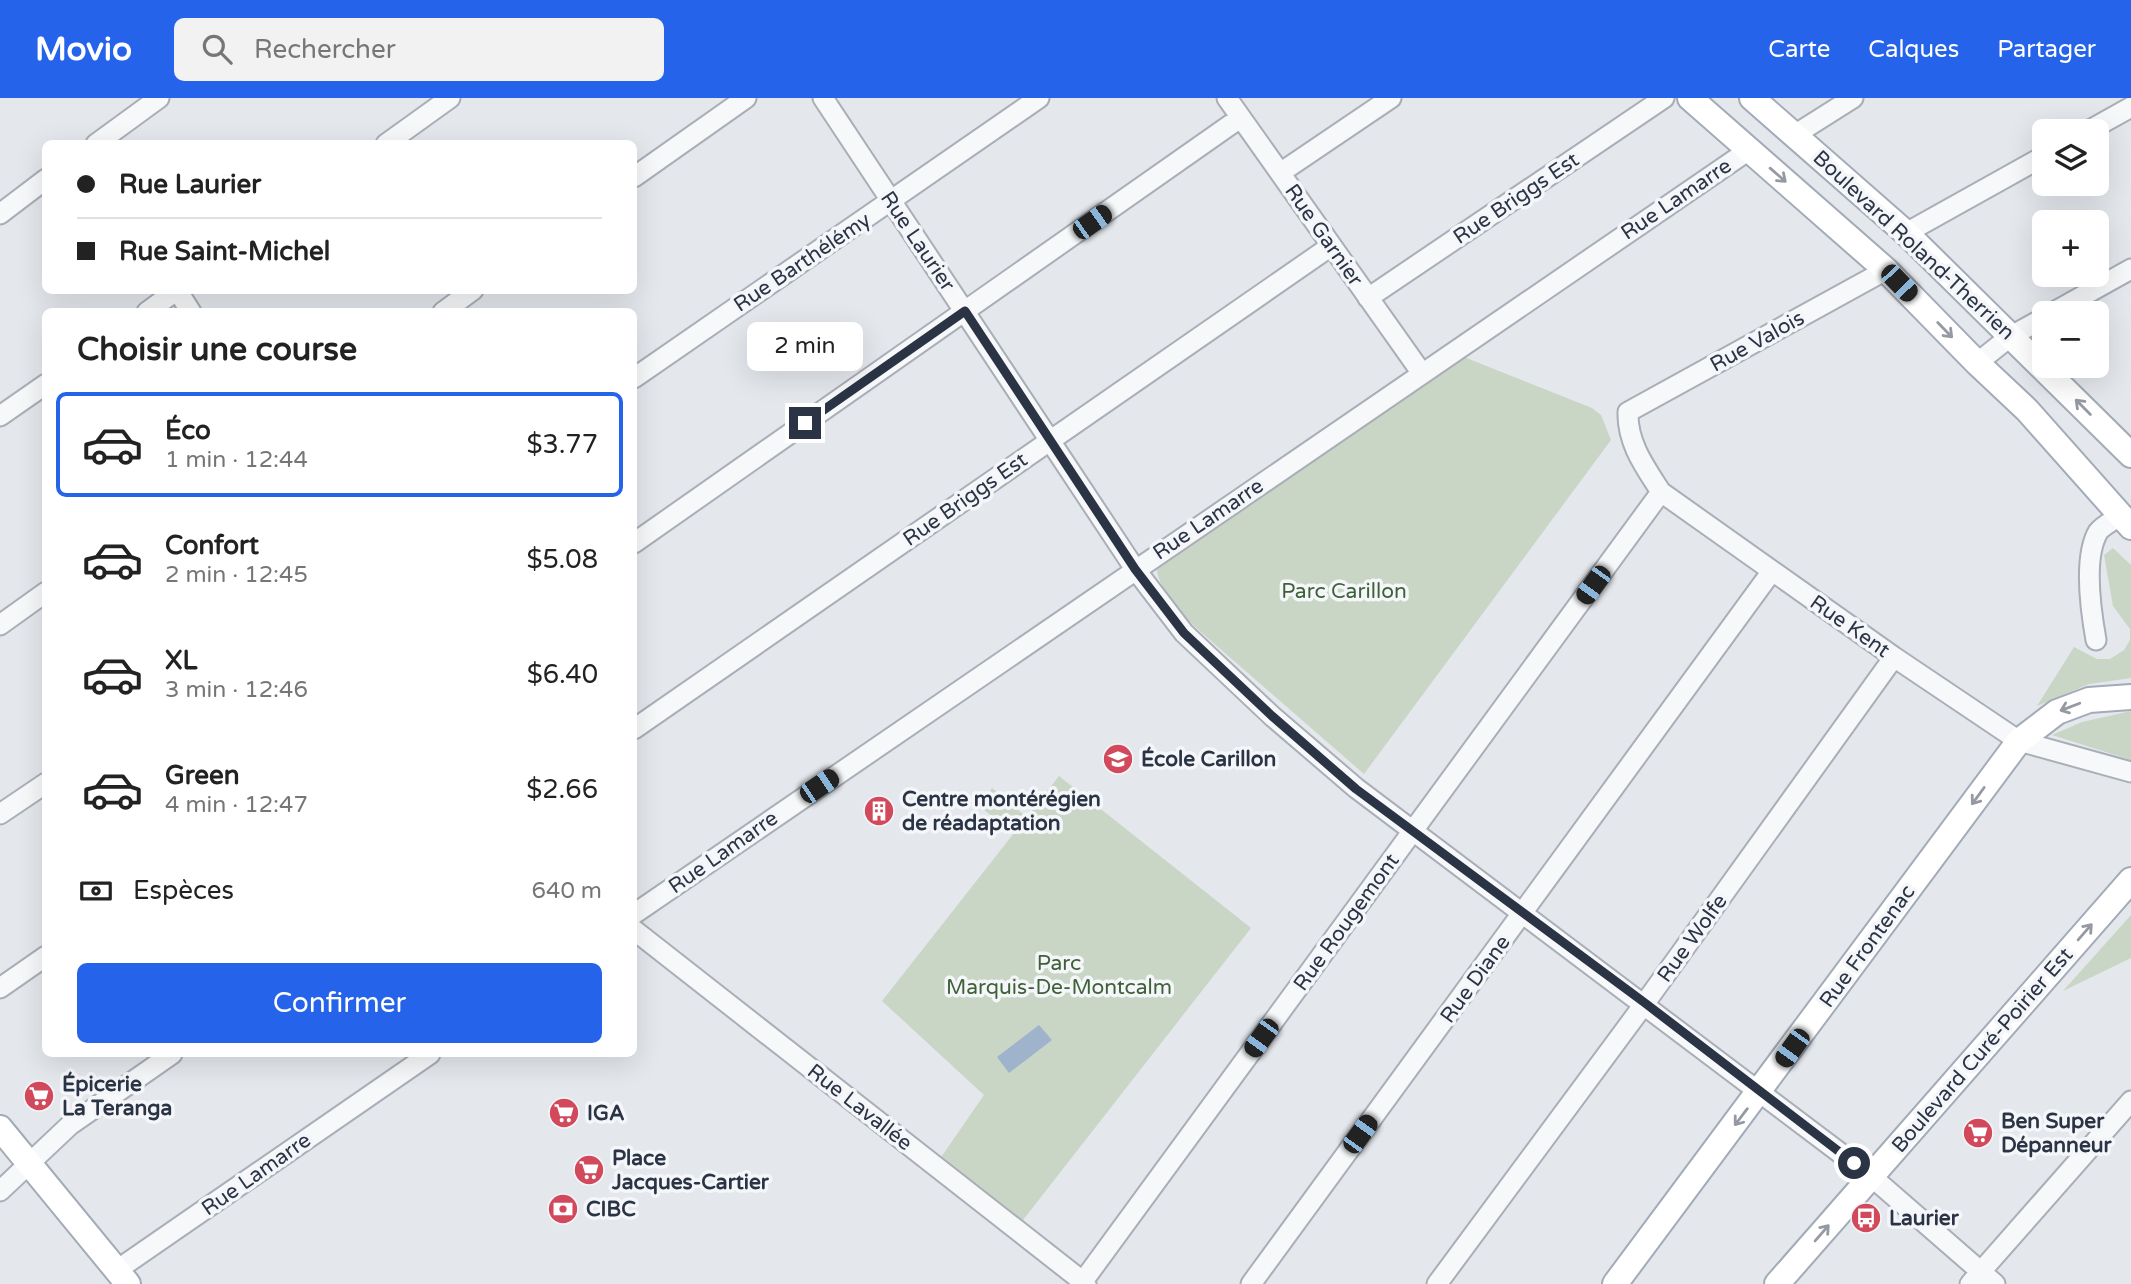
<!DOCTYPE html>
<html lang="fr">
<meta charset="utf-8">
<style>
:root{--surface:#fff;--page:#f2f2f2;--text:#222;--muted:#767676;--line:#e0e0e0;--accent:#2563eb}
body{margin:0;font-family:"Varela Round",sans-serif;background:var(--page);color:var(--text);height:100vh;display:flex;flex-direction:column;font-size:26px;white-space:nowrap}
*{box-sizing:border-box;margin:0}
p{font-size:23px;color:var(--muted)}
.icon{flex:none;width:38px;height:38px;fill:none;stroke:currentColor;stroke-width:2;stroke-linecap:round;stroke-linejoin:round}
.map{position:relative;flex:1;overflow:hidden}
.sheet{position:absolute;left:42px;top:210px;width:595px;height:749px;display:flex;flex-direction:column;background:var(--surface);border-radius:10px;box-shadow:0 7px 28px #0002}
.sheet>*{flex:none}
.banner{position:absolute;left:42px;top:42px;width:595px;height:154px;border-radius:10px;box-shadow:0 7px 28px #0002;display:grid;align-content:center;height:154px;padding:0 35px;background:var(--surface)}
.controls{position:absolute;left:2032px;top:21px;display:grid;gap:14px}
.controls a{display:grid;place-items:center;width:77px;height:77px;border-radius:10px;background:var(--surface);box-shadow:0 7px 28px #0002;font-size:35px}
.end{position:absolute;width:32px;height:32px;margin:-16px;border:9px solid #2b3445;background:#fff;box-shadow:0 0 0 4px #fff}
.from{border-radius:50%}
.bubble{position:absolute;height:49px;border-radius:10px;background:var(--surface);box-shadow:0 7px 28px #0002;font-size:23px;font-weight:600;line-height:49px;text-align:center}
.car{position:absolute;width:21px;height:42px;margin:-21px -10px;border-radius:9px;box-shadow:0 0 5px 2px #0007;background:linear-gradient(#222 24%,#8ab4d8 0 40%,#222 0 76%,#8ab4d8 0 86%,#222 0)}
.banner b{display:flex;align-items:center;gap:24px;height:66px;font-size:26px}
.banner b+b{border-top:2px solid var(--line)}
.banner i{width:18px;height:18px;background:var(--text)}
ul{padding:0;list-style:none}
li{display:flex;align-items:center;gap:21px;height:105px;margin:0 14px 10px;padding:0 21px;border:4px solid transparent;border-radius:10px}
li div{flex:1}
li b{display:block;font-size:26px}
li em{font-style:normal;font-weight:600}
li.active{border-color:var(--accent)}
li>.icon{width:63px;height:63px;stroke-width:1.5}
h2{padding:0 35px;font-size:32px;line-height:84px}
.pay{display:flex;align-items:center;gap:18px;height:77px;padding:0 35px;font-size:26px}
.pay p{margin-inline-start:auto}
.action{display:flex;gap:14px;margin-top:auto;padding:14px 35px}
.action a{flex:1;height:80px;border-radius:10px;background:var(--accent);color:#fff;font-size:28px;font-weight:600;line-height:80px;text-align:center}
header{display:flex;align-items:center;gap:42px;box-sizing:border-box;height:98px;padding:0 35px;background:var(--accent);color:#fff}
header strong{font-size:33px}
nav{display:flex;gap:38px;margin-inline-start:auto;font-size:24px}
.search{width:490px;height:63px;background:var(--page);display:flex;align-items:center;gap:18px;box-sizing:border-box;padding:0 24px;border-radius:10px;color:var(--muted);font-size:26px}
.map>svg:first-child{display:block}
</style>
<header>
<strong>Movio</strong>
<div class="search"><svg class="icon" aria-label="search" viewBox="0 0 24 24"><circle cx="10" cy="10" r="6"/><path d="M15 15l6 6"/></svg>Rechercher</div>
<nav><a>Carte</a><a>Calques</a><a>Partager</a></nav>
</header>
<div class="map">
<svg width="2131" height="1186" viewBox="0 0 2131 1186">
<rect width="100%" height="100%" fill="#e4e7ec"/>
<path fill="#c9d6c5" d="M1459,257L1592,310L1601,317L1611,342L1364,676L1195,529C1181,514 1157,490 1157,470L1426,283Z
M2113,450L2131,467V580L2089,586L2037,608L2074,549L2097,561H2110L2124,552L2130,542V531L2113,508L2104,457Z
M2131,613V662L2052,637L2082,624Z
M1059,678L1251,830L1016,1131L935,1068L984,997L882,903Z
M992,690L1024,717L1011,733L979,708Z
M2131,817V860L2063,893Z"/>
<path fill="#9fb4cc" d="M1039,927L1052,942L1009,975L997,959Z"/>
<g fill="none" stroke-linecap="round" stroke-linejoin="round">
<g stroke="#a9aeb7" stroke-width="23">
<path id="minor" d="M823,0L1135,471L1184,535L1272,618L1356,690L1872,1079L1995,1186
M1227,0L1421,274
M2088,33L2131,9
M1796,36L1853,0
M96,46L159,0
M386,46L450,0
M1280,75L1391,0
M634,79L746,0
M0,116L46,81
M1906,135L2044,58
M1886,172L1628,314C1627,345 1645,369 1661,394L1894,559L2019,643L2131,674
M177,192L191,214
M1368,200L1664,0
M147,214L177,192
M443,214L473,192
M2052,215L2131,171
M1977,265L2011,238L2044,220
M634,280L1039,0
M0,318L46,286
M634,445L1240,20
M0,527L46,494
M2096,542C2091,514 2083,460 2098,434C2102,428 2114,422 2120,418
M634,631L1331,148
M0,716L46,685
M634,816L1749,52
M634,832L1086,1186
M0,890L46,858
M0,1093L70,1027L172,956
M117,1172L430,956
M1081,1186L1661,394
M1251,1186L1772,473
M1437,1186L1645,905L1894,559
M1970,1186L2131,1003"/>
</g>
<g stroke="#a3abb8" stroke-width="28">
<path id="major" d="M1690,0L1886,172L1977,265L2027,312L2131,429
M1752,0L1906,135L2131,357
M0,1030L128,1186
M1615,1186L2019,643L2057,614L2089,602L2131,599
M1777,1186L2131,782"/>
</g>
<use href="#minor" stroke="#f7f8fa" stroke-width="19"/>
<use href="#major" stroke="#fff" stroke-width="24"/>
</g>
<defs><path id="oneway-shaft" d="M-6 0H5M1.5-3L5.5 0L1.5 3" fill="none" stroke-width="1.6" stroke-linecap="round" stroke-linejoin="round" transform="scale(1.75)"/></defs>
<g stroke="#959aa2">
<use href="#oneway-shaft" transform="translate(1778 77) rotate(41)"/>
<use href="#oneway-shaft" transform="translate(1945 232) rotate(46)"/>
<use href="#oneway-shaft" transform="translate(2083 309) rotate(-135)"/>
<use href="#oneway-shaft" transform="translate(2070 609) rotate(159)"/>
<use href="#oneway-shaft" transform="translate(1978 698) rotate(126)"/>
<use href="#oneway-shaft" transform="translate(2085 834) rotate(-49)"/>
<use href="#oneway-shaft" transform="translate(1741 1019) rotate(127)"/>
<use href="#oneway-shaft" transform="translate(1822 1135) rotate(-49)"/>
</g>
<g fill="none" stroke-linecap="round" stroke-linejoin="round">
<path stroke="#2b3445" stroke-width="9" d="M805,325L965,213L1135,471L1184,535L1272,618L1356,691L1645,905L1854,1065"/>
</g>
<defs>
<g id="school-disc" transform="scale(1.575)"><circle r="9.5" fill="#d1495b" stroke="#f4f6f9"/><path d="M0-5L7-2L0 1L-7-2ZM-4 1L0 2.5L4 1V4Q0 6-4 4Z" fill="#fff"/></g>
<g id="building-disc" transform="scale(1.575)"><circle r="9.5" fill="#d1495b" stroke="#f4f6f9"/><path d="M-4-6H4V6H1V3H-1V6H-4ZM-2.5-4.3h1.7v1.8h-1.7ZM.8-4.3h1.7v1.8H.8ZM-2.5-1h1.7V.8h-1.7ZM.8-1h1.7V.8H.8Z" fill="#fff"/></g>
<g id="supermarket-disc" transform="scale(1.575)"><circle r="9.5" fill="#d1495b" stroke="#f4f6f9"/><path d="M-6-5.5h2.5l.6 2H6L4.5 2H-2.5L-4.4-4H-6ZM-1.5 3.2a1.3 1.3 0 1 0 .1 0ZM3 3.2a1.3 1.3 0 1 0 .1 0Z" fill="#fff"/></g>
<g id="bank-disc" transform="scale(1.575)"><circle r="9.5" fill="#d1495b" stroke="#f4f6f9"/><path d="M-6-4H6V4H-6ZM0-2.3a2.3 2.3 0 1 0 0 4.6a2.3 2.3 0 1 0 0-4.6Z" fill="#fff"/></g>
<g id="bus-disc" transform="scale(1.575)"><circle r="9.5" fill="#d1495b" stroke="#f4f6f9"/><path d="M-5-6H5V4H4V6H2V4H-2V6H-4V4H-5ZM-3.5-4V0h7V-4ZM-3.5 1.2v1.5H-2V1.2ZM2 1.2v1.5H3.5V1.2Z" fill="#fff"/></g>
</defs>
<g fill-rule="evenodd">
<use href="#school-disc" x="1118" y="661"/>
<use href="#building-disc" x="879" y="713"/>
<use href="#supermarket-disc" x="39" y="998"/>
<use href="#supermarket-disc" x="564" y="1015"/>
<use href="#supermarket-disc" x="1978" y="1035"/>
<use href="#supermarket-disc" x="589" y="1072"/>
<use href="#bank-disc" x="563" y="1111"/>
<use href="#bus-disc" x="1866" y="1120"/>
</g>
<g text-anchor="middle" stroke-width="7" stroke-linejoin="round" paint-order="stroke">
<g font-size="21" fill="#2b3445" stroke="#f4f6f9">
<text transform="translate(1516 100) rotate(-34)" y="7">Rue Briggs Est</text>
<text transform="translate(1676 101) rotate(-34)" y="7">Rue Lamarre</text>
<text transform="translate(1324 137) rotate(55)" y="7">Rue Garnier</text>
<text transform="translate(918 143) rotate(56)" y="7">Rue Laurier</text>
<text transform="translate(1914 147) rotate(43)" y="7">Boulevard Roland-Therrien</text>
<text transform="translate(802 164) rotate(-34)" y="7">Rue Barthélémy</text>
<text transform="translate(1757 243) rotate(-29)" y="7">Rue Valois</text>
<text transform="translate(965 401) rotate(-35)" y="7">Rue Briggs Est</text>
<text transform="translate(1208 421) rotate(-34)" y="7">Rue Lamarre</text>
<text transform="translate(1850 528) rotate(35)" y="7">Rue Kent</text>
<text transform="translate(723 754) rotate(-35)" y="7">Rue Lamarre</text>
<text transform="translate(1346 824) rotate(-54)" y="7">Rue Rougemont</text>
<text transform="translate(1692 840) rotate(-54)" y="7">Rue Wolfe</text>
<text transform="translate(1867 848) rotate(-54)" y="7">Rue Frontenac</text>
<text transform="translate(1475 881) rotate(-54)" y="7">Rue Diane</text>
<text transform="translate(1982 952) rotate(-49)" y="7">Boulevard Curé-Poirier Est</text>
<text transform="translate(860 1009) rotate(38)" y="7">Rue Lavallée</text>
<text transform="translate(256 1076) rotate(-35)" y="7">Rue Lamarre</text>
</g>
<g font-size="21" fill="#3f6138" stroke="#f4f6f9">
<text x="1344" y="500">Parc Carillon</text>
<text x="1059" y="872">Parc<tspan x="1059" dy="24">Marquis-De-Montcalm</tspan></text>
</g>
<g font-size="21" font-weight="bold" fill="#2b3445" stroke="#f4f6f9" text-anchor="start">
<text x="1141" y="668">École Carillon</text>
<text x="902" y="708">Centre montérégien<tspan x="902" dy="24">de réadaptation</tspan></text>
<text x="62" y="993">Épicerie<tspan x="62" dy="24">La Teranga</tspan></text>
<text x="587" y="1022">IGA</text>
<text x="2001" y="1030">Ben Super<tspan x="2001" dy="24">Dépanneur</tspan></text>
<text x="612" y="1067">Place<tspan x="612" dy="24">Jacques-Cartier</tspan></text>
<text x="586" y="1118">CIBC</text>
<text x="1889" y="1127">Laurier</text>
</g>
</g>
</svg>
<div class="controls">
<a><svg class="icon" aria-label="layers" viewBox="0 0 24 24"><path d="M12 4l9 5-9 5-9-5zM3 14l9 5 9-5"/></svg></a>
<a>+</a>
<a>−</a>
</div>
<i class="end from" style="left:1854px;top:1065px"></i>
<i class="end" style="left:805px;top:325px"></i>
<div class="bubble" style="left:747px;top:224px;width:116px">2 min</div>
<i class="car" style="left:1092px;top:124px;rotate:55deg"></i>
<i class="car" style="left:1899px;top:185px;rotate:136deg"></i>
<i class="car" style="left:1593px;top:487px;rotate:216deg"></i>
<i class="car" style="left:819px;top:688px;rotate:56deg"></i>
<i class="car" style="left:1261px;top:940px;rotate:216deg"></i>
<i class="car" style="left:1792px;top:950px;rotate:216deg"></i>
<i class="car" style="left:1360px;top:1036px;rotate:36deg"></i>
<div class="banner">
<b><i class="from"></i>Rue Laurier</b>
<b><i></i>Rue Saint-Michel</b>
</div>
<section class="sheet">
<h2>Choisir une course</h2>
<ul>
<li class="active"><svg class="icon" aria-label="car" viewBox="0 0 24 24"><path d="M5 17H2v-5l4-1 3-4h7l3 4 3 1v5h-3M9 17h6M6 11h13"/><circle cx="7" cy="17" r="2"/><circle cx="17" cy="17" r="2"/></svg><div><b>Éco</b><p>1 min · 12:44</p></div><em>$3.77</em></li>
<li><svg class="icon" aria-label="car" viewBox="0 0 24 24"><path d="M5 17H2v-5l4-1 3-4h7l3 4 3 1v5h-3M9 17h6M6 11h13"/><circle cx="7" cy="17" r="2"/><circle cx="17" cy="17" r="2"/></svg><div><b>Confort</b><p>2 min · 12:45</p></div><em>$5.08</em></li>
<li><svg class="icon" aria-label="car" viewBox="0 0 24 24"><path d="M5 17H2v-5l4-1 3-4h7l3 4 3 1v5h-3M9 17h6M6 11h13"/><circle cx="7" cy="17" r="2"/><circle cx="17" cy="17" r="2"/></svg><div><b>XL</b><p>3 min · 12:46</p></div><em>$6.40</em></li>
<li><svg class="icon" aria-label="car" viewBox="0 0 24 24"><path d="M5 17H2v-5l4-1 3-4h7l3 4 3 1v5h-3M9 17h6M6 11h13"/><circle cx="7" cy="17" r="2"/><circle cx="17" cy="17" r="2"/></svg><div><b>Green</b><p>4 min · 12:47</p></div><em>$2.66</em></li>
</ul>
<div class="pay"><svg class="icon" aria-label="cash" viewBox="0 0 24 24"><path d="M3 7h18v10H3z"/><circle cx="12" cy="12" r="2"/></svg>Espèces<p>640 m</p></div>
<div class="action"><a>Confirmer</a></div>
</section>
</div>
